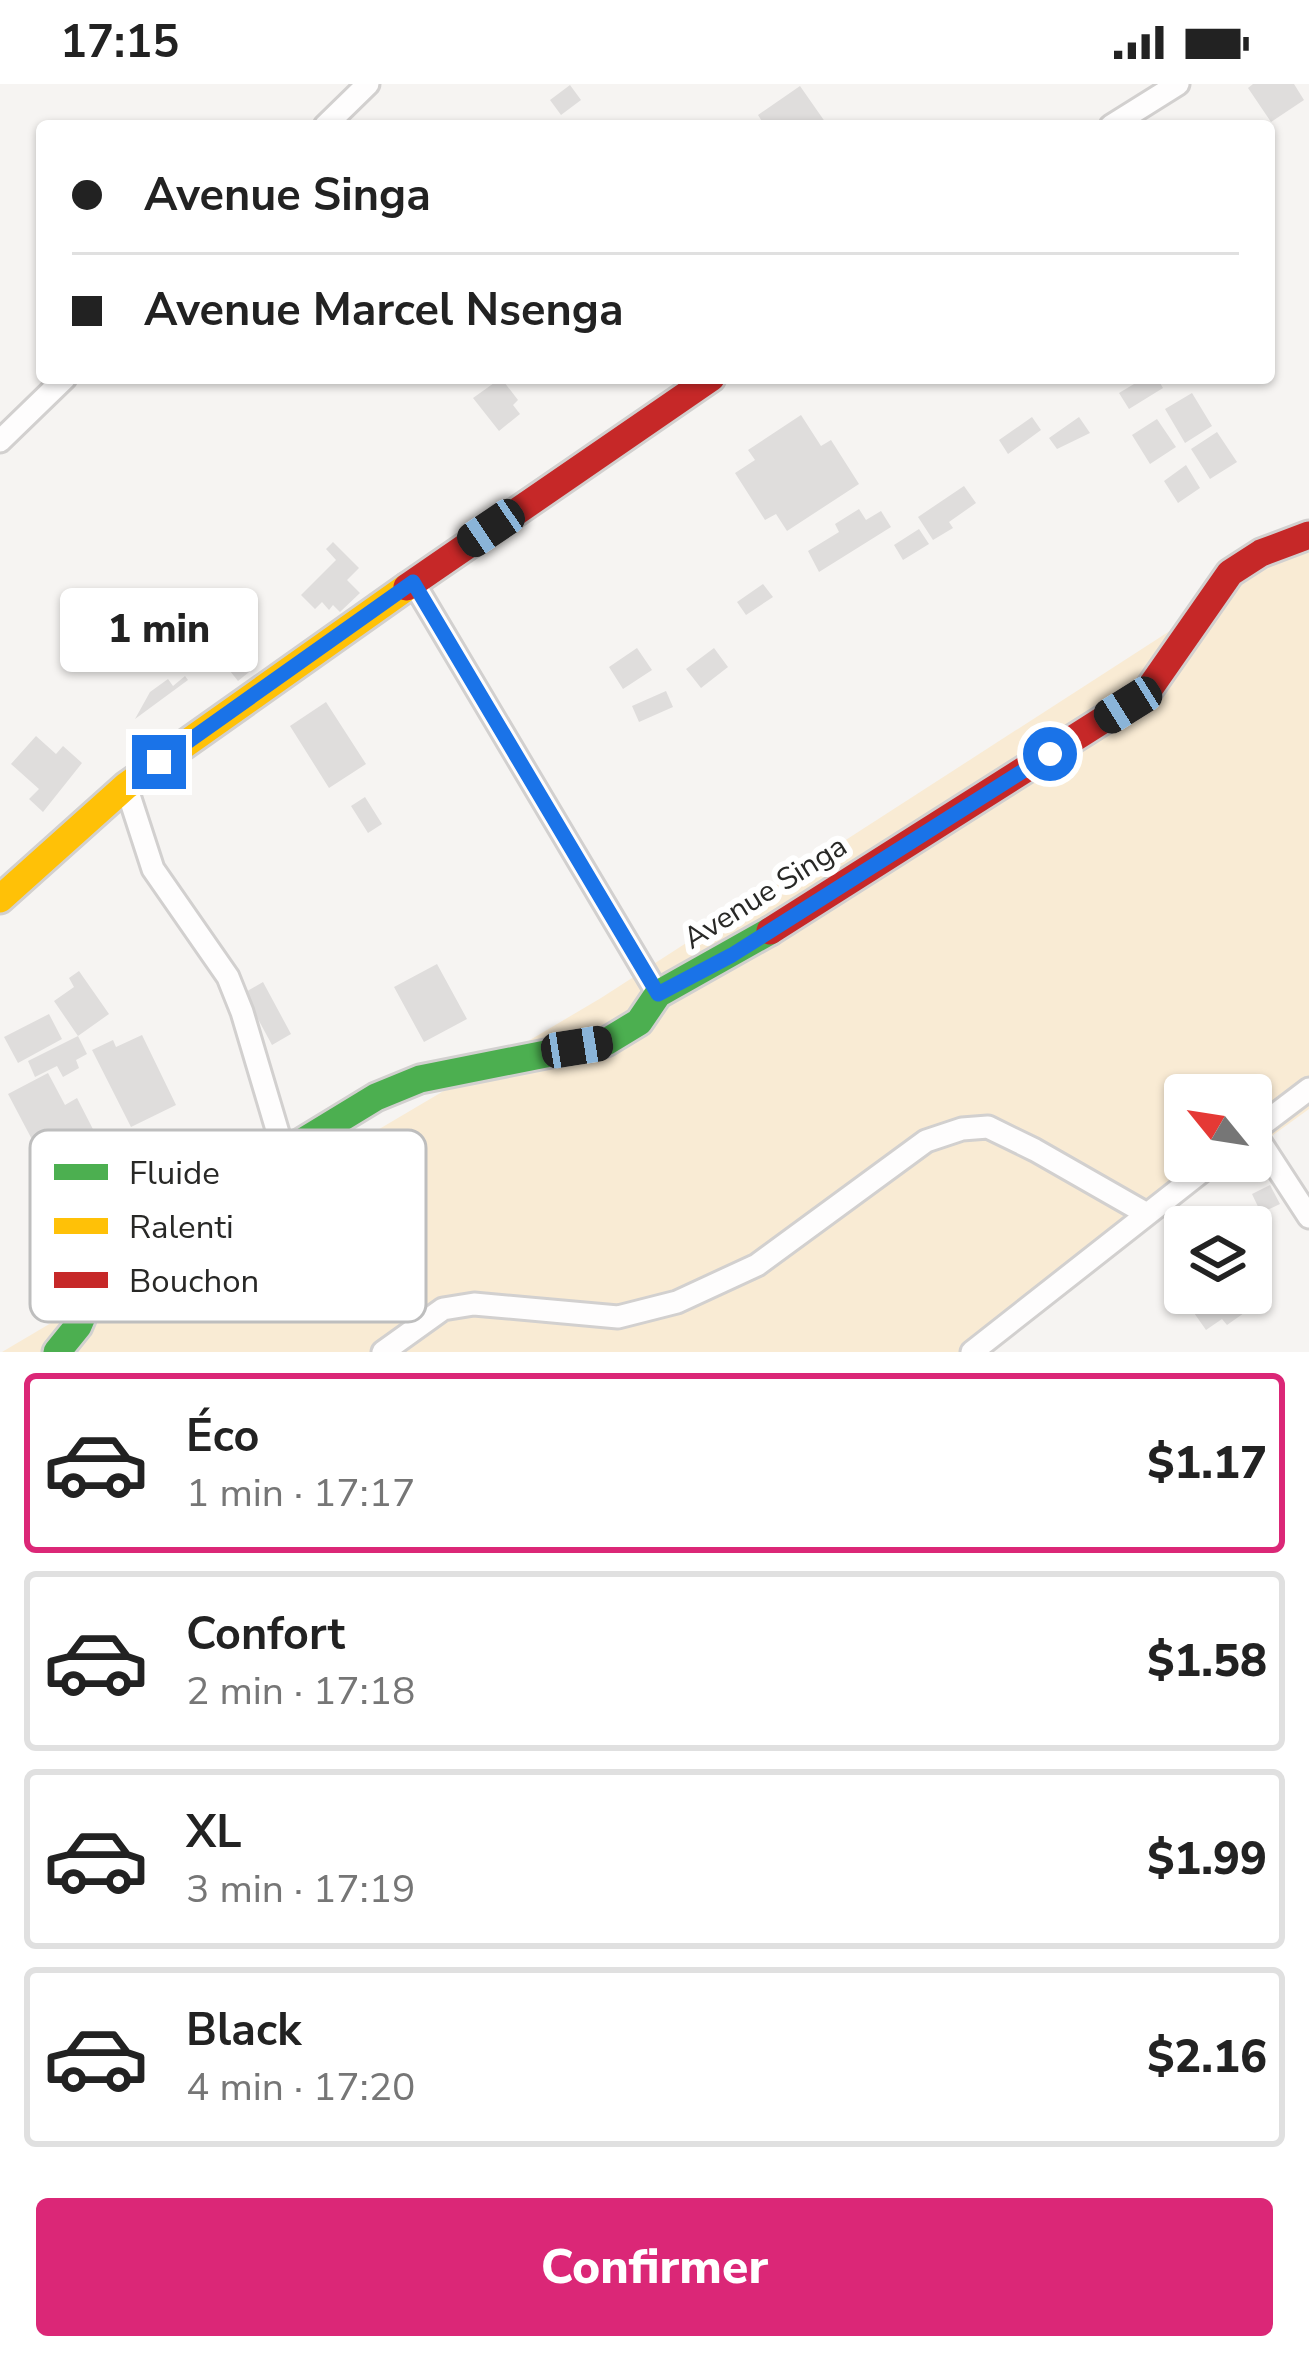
<!DOCTYPE html>
<html lang="fr">
<meta charset="utf-8">
<style>
:root{--surface:#fff;--page:#f2f2f2;--text:#222;--muted:#767676;--line:#e0e0e0;--accent:#db2777}
body{margin:0;font-family:"Nunito Sans",sans-serif;background:var(--page);color:var(--text);height:100vh;display:flex;flex-direction:column;font-size:45px;white-space:nowrap}
*{box-sizing:border-box;margin:0}
p{font-size:39px;color:var(--muted)}
.icon{flex:none;width:66px;height:66px;fill:none;stroke:currentColor;stroke-width:2;stroke-linecap:round;stroke-linejoin:round}
.map{position:relative;height:1268px;overflow:hidden}
.sheet{display:flex;flex-direction:column;background:var(--surface);flex:1}
.sheet>*{flex:none}
.banner{position:absolute;left:36px;top:36px;width:1239px;height:264px;border-radius:12px;box-shadow:0 3px 9px #0004;display:grid;align-content:center;height:264px;padding:0 36px;background:var(--surface)}
.needle{width:78px;rotate:300deg}
.controls{position:absolute;left:1164px;top:990px;display:grid;gap:24px}
.controls a{display:grid;place-items:center;width:108px;height:108px;border-radius:12px;background:var(--surface);box-shadow:0 3px 9px #0004;font-size:60px}
.end{position:absolute;width:54px;height:54px;margin:-27px;border:15px solid #1a73e8;background:#fff;box-shadow:0 0 0 6px #fff}
.from{border-radius:50%}
.bubble{position:absolute;height:84px;border-radius:12px;background:var(--surface);box-shadow:0 3px 9px #0004;font-size:39px;font-weight:800;line-height:84px;text-align:center}
.car{position:absolute;width:36px;height:72px;margin:-36px -18px;border-radius:15px;box-shadow:0 0 9px 3px #0007;background:linear-gradient(#222 24%,#8ab4d8 0 40%,#222 0 76%,#8ab4d8 0 86%,#222 0)}
.banner b{display:flex;align-items:center;gap:42px;height:114px;font-size:45px}
.banner b+b{border-top:3px solid var(--line)}
.banner i{width:30px;height:30px;background:var(--text)}
ul{padding:21px 0 0;list-style:none}
li{display:flex;align-items:center;gap:36px;height:180px;margin:0 24px 18px;padding:0 12px;border:6px solid var(--line);border-radius:12px}
li div{flex:1}
li b{display:block;font-size:45px}
li em{font-style:normal;font-weight:800}
li.current{border-color:var(--accent)}
li>.icon{width:108px;height:108px;stroke-width:1.5}
.cta{display:flex;gap:24px;margin-top:auto;padding:24px 36px}
.cta a{flex:1;height:138px;border-radius:12px;background:var(--accent);color:#fff;font-size:48px;font-weight:800;line-height:138px;text-align:center}
.status{display:flex;justify-content:space-between;align-items:center;height:84px;padding:0 60px;background:var(--surface);direction:ltr}
.status svg{height:33px;fill:currentColor}
.map>svg:first-child{display:block}
</style>
<div class="status"><b>17:15</b><svg viewBox="0 0 49 12"><path d="M0 12V9h3v3zM5 12V6h3v6zM10 12V3h3v9zM15 12V0h3v12zM26 1h20v11H26zM47 4h2v5h-2z"/></svg></div>
<div class="map">
<svg width="1309" height="1268" viewBox="0 0 1309 1268">
<rect width="100%" height="100%" fill="#f6f4f2"/>
<path fill="#f9ebd4" d="M1309,457V1025L1251,1067V1011H1185V1077H1237L972,1268H2L601,914Z"/>
<path fill="#dfdddc" d="M1253,0H1294L1304,16L1271,38L1248,4Z
M570,1L581,16L561,31L550,16Z
M800,2L828,42H765L758,31Z
M501,294L518,316L513,321L520,330L499,347L473,314Z
M1144,294H1157L1163,304L1129,325L1119,309Z
M1192,309L1212,342L1185,359L1165,325Z
M801,331L821,362L831,356L859,400L787,447L776,430L765,436L735,389L755,376L748,366Z
M1032,333L1041,346L1008,370L999,356Z
M1079,333L1090,349L1057,365L1049,354Z
M1157,335L1176,363L1150,380L1132,351Z
M1217,348L1237,378L1210,395L1191,365Z
M1186,381L1200,404L1178,419L1164,397Z
M964,402L976,419L949,438L953,444L933,456L918,433Z
M859,425L866,436L881,427L891,443L819,488L808,467L839,448L835,440Z
M919,445L929,460L903,476L894,461Z
M333,458L359,484L347,496L360,509L340,528L333,521L329,526L322,518L315,525L301,511L336,476L326,465Z
M763,500L773,513L746,531L737,518Z
M236,527L248,536L226,567L214,558Z
M234,559L254,584L238,597L218,572Z
M637,564L652,586L623,605L609,583Z
M714,564L728,583L701,604L686,585Z
M185,592L188,596L135,635L150,608L168,595L173,602Z
M666,607L673,623L639,638L632,622Z
M326,618L366,680L329,704L290,642Z
M36,652L56,670L63,662L82,679L43,728L29,715L39,705L11,680Z
M365,713L382,740L368,749L351,722Z
M437,880L467,935L424,958L394,903Z
M79,887L109,930L78,952L54,917L74,903L69,894Z
M263,898L291,950L272,961L244,909Z
M49,930L62,955L18,979L4,953Z
M142,951L176,1021L131,1043L92,966L113,956L116,963Z
M78,952L87,970L76,976L79,984L63,993L57,982L35,993L28,977Z
M48,989L65,1021L77,1014L98,1055L46,1082L8,1010Z
M1270,1101L1280,1120L1261,1129L1252,1110Z
M1251,1203L1261,1217L1227,1241L1222,1235L1206,1246L1192,1226L1208,1215L1204,1209H1251Z"/>
<g fill="none" stroke-linecap="round" stroke-linejoin="round">
<g stroke="#d2d0cf" stroke-width="27">
<path id="street" d="M325,42L368,0
M1111,42L1178,0
M0,357L65,294
M413,498L658,910
M126,702L153,785L228,893L242,928L284,1069
M1253,1047L1309,1133
M1251,1049L1309,1005
M383,1268L443,1225L474,1220L618,1233L677,1218L757,1181L926,1057L962,1045L988,1043L1035,1066L1147,1130
M972,1268L1215,1077"/>
</g>
<g stroke="#d2d0cf" stroke-width="33">
<path id="fast" d="M57,1268L78,1242L102,1186L134,1146L226,1115L284,1069L376,1013L420,995L606,958L639,938L658,910L770,847"/>
</g>
<g stroke="#d2d0cf" stroke-width="33">
<path id="slow" d="M0,815L126,702L407,503"/>
</g>
<g stroke="#d2d0cf" stroke-width="33">
<path id="jam" d="M407,503L711,294
M770,847L1147,608L1230,489L1261,469L1309,451"/>
</g>
<use href="#street" stroke="#fefdfd" stroke-width="21"/>
<use href="#fast" stroke="#4caf50" stroke-width="27"/>
<use href="#slow" stroke="#ffc107" stroke-width="27"/>
<use href="#jam" stroke="#c62828" stroke-width="27"/>
</g>
<g fill="none" stroke-linecap="round" stroke-linejoin="round">
<path stroke="#1a73e8" stroke-width="15" d="M159,678L413,498L658,910L732,871L1050,670"/>
</g>
<g text-anchor="middle" stroke-width="12" stroke-linejoin="round" paint-order="stroke">
<g font-size="30" fill="#282826" stroke="#fff">
<text transform="translate(765 808) rotate(-32)" y="10">Avenue Singa</text>
</g>
</g>
<rect x="30" y="1046" width="396" height="192" rx="18" fill="#fff" stroke="#bebebe" stroke-width="3"/>
<rect x="54" y="1080" width="54" height="16" fill="#4caf50"/>
<rect x="54" y="1134" width="54" height="16" fill="#ffc107"/>
<rect x="54" y="1188" width="54" height="16" fill="#c62828"/>
<g font-size="33" fill="#282826">
<text x="129" y="1100">Fluide</text>
<text x="129" y="1154">Ralenti</text>
<text x="129" y="1208">Bouchon</text>
</g>
</svg>
<div class="controls">
<a><svg class="needle" viewBox="-14 -14 28 28"><path d="M0-13l5 13h-10z" fill="#e53935"/><path d="M0 13l5-13h-10z" fill="#767676"/></svg></a>
<a><svg class="icon" aria-label="layers" viewBox="0 0 24 24"><path d="M12 4l9 5-9 5-9-5zM3 14l9 5 9-5"/></svg></a>
</div>
<i class="end from" style="left:1050px;top:670px"></i>
<i class="end" style="left:159px;top:678px"></i>
<div class="bubble" style="left:60px;top:504px;width:198px">1 min</div>
<i class="car" style="left:491px;top:444px;rotate:236deg"></i>
<i class="car" style="left:1128px;top:621px;rotate:238deg"></i>
<i class="car" style="left:577px;top:963px;rotate:81deg"></i>
<div class="banner">
<b><i class="from"></i>Avenue Singa</b>
<b><i></i>Avenue Marcel Nsenga</b>
</div>
</div>
<section class="sheet">
<ul>
<li class="current"><svg class="icon" aria-label="car" viewBox="0 0 24 24"><path d="M5 17H2v-5l4-1 3-4h7l3 4 3 1v5h-3M9 17h6M6 11h13"/><circle cx="7" cy="17" r="2"/><circle cx="17" cy="17" r="2"/></svg><div><b>Éco</b><p>1 min · 17:17</p></div><em>$1.17</em></li>
<li><svg class="icon" aria-label="car" viewBox="0 0 24 24"><path d="M5 17H2v-5l4-1 3-4h7l3 4 3 1v5h-3M9 17h6M6 11h13"/><circle cx="7" cy="17" r="2"/><circle cx="17" cy="17" r="2"/></svg><div><b>Confort</b><p>2 min · 17:18</p></div><em>$1.58</em></li>
<li><svg class="icon" aria-label="car" viewBox="0 0 24 24"><path d="M5 17H2v-5l4-1 3-4h7l3 4 3 1v5h-3M9 17h6M6 11h13"/><circle cx="7" cy="17" r="2"/><circle cx="17" cy="17" r="2"/></svg><div><b>XL</b><p>3 min · 17:19</p></div><em>$1.99</em></li>
<li><svg class="icon" aria-label="car" viewBox="0 0 24 24"><path d="M5 17H2v-5l4-1 3-4h7l3 4 3 1v5h-3M9 17h6M6 11h13"/><circle cx="7" cy="17" r="2"/><circle cx="17" cy="17" r="2"/></svg><div><b>Black</b><p>4 min · 17:20</p></div><em>$2.16</em></li>
</ul>
<div class="cta"><a>Confirmer</a></div>
</section>
